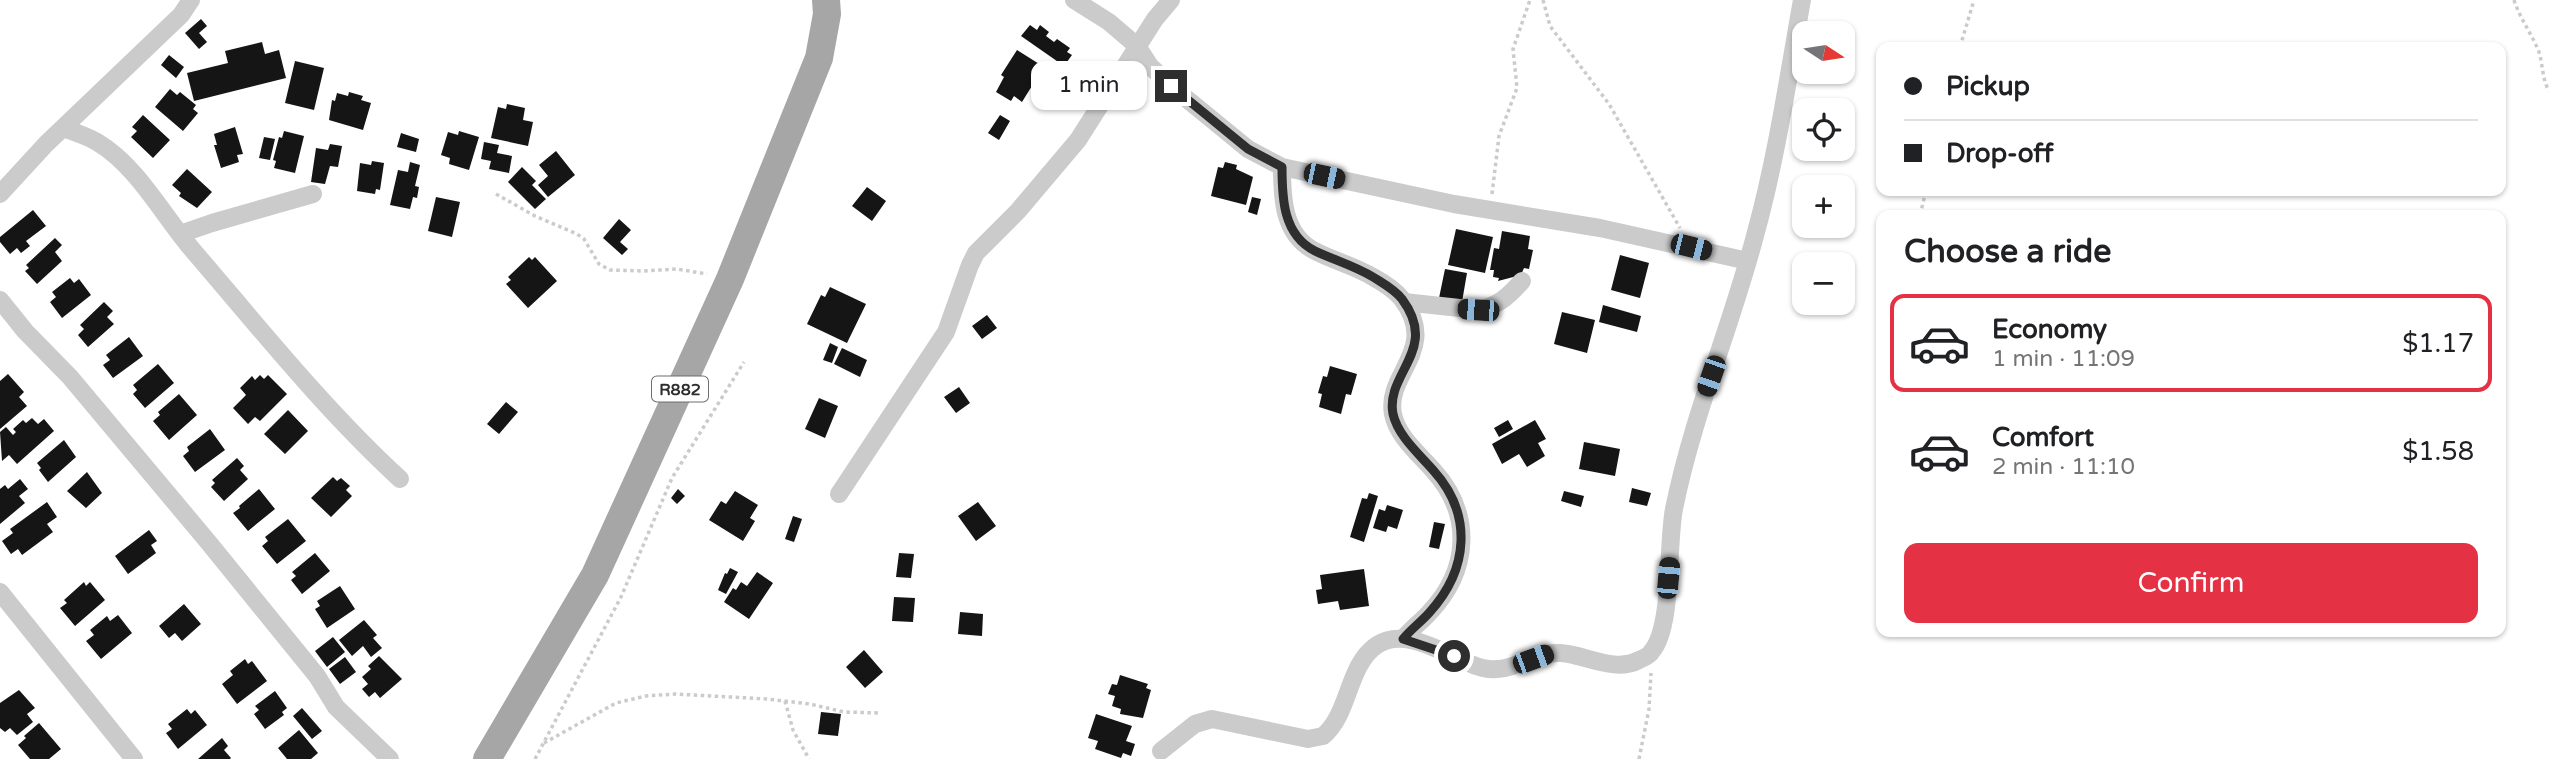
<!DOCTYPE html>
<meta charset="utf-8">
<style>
:root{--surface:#fff;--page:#f6f6f6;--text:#202124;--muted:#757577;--line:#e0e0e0;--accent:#e43144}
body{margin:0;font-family:"Varela Round",sans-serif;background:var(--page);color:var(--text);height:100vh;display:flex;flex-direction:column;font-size:26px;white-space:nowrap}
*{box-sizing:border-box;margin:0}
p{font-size:23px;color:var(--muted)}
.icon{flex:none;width:38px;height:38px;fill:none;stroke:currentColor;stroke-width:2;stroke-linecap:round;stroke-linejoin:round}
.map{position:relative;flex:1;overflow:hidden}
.drawer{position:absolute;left:1876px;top:210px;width:630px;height:427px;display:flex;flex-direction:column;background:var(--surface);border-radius:14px;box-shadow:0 2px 5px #0004}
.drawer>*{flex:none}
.top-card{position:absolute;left:1876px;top:42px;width:630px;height:154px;border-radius:14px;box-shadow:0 2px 5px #0004;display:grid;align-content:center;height:154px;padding:0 28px;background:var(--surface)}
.needle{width:46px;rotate:102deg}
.fabs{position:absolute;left:1792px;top:21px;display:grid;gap:14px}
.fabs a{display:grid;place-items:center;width:63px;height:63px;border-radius:14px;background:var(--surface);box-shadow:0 2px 5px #0004;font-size:35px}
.end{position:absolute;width:32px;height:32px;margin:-16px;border:9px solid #2e2e2e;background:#fff;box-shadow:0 0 0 4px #fff}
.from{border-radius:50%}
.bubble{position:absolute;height:49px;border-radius:14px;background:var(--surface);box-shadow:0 2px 5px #0004;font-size:23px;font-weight:600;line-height:49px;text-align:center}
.car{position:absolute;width:21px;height:42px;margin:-21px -10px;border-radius:9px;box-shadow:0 0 5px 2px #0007;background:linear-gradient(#222 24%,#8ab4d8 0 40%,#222 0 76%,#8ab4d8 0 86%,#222 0)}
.top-card b{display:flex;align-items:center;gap:24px;height:66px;font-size:26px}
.top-card b+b{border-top:2px solid var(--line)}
.top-card i{width:18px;height:18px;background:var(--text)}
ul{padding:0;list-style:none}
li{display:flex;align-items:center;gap:21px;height:98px;margin:0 14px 10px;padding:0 14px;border:4px solid transparent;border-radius:14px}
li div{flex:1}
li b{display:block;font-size:26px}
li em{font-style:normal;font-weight:600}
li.active{border-color:var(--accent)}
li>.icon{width:63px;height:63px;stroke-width:1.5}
h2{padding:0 28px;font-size:32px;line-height:84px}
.action{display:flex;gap:14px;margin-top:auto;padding:14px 28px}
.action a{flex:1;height:80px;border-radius:14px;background:var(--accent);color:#fff;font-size:28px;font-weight:600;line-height:80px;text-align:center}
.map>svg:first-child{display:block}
</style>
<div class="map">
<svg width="2549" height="759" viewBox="0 0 2549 759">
<rect width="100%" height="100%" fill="#fff"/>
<path fill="#151515" d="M201,19L207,26L199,33L207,42L199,49L185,33Z
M1030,25L1037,30L1040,25L1049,32L1046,36L1054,42L1057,39L1070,48L1067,52L1072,55L1064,66L1021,36Z
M262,42L265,54L279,50L286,78L194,101L187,73L228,63L225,51Z
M1017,50L1044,67L1040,73L1046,77L1041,85L1035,81L1022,102L1014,96L1011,101L996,92L1004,77L1001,75Z
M169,55L184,67L176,78L161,65Z
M295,61L324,68L314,110L285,103Z
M170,89L177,95L180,92L196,105L193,109L198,113L183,131L155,107Z
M349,92L363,96L361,100L371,103L363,130L329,120L332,100L335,101L337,93L348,96Z
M507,104L525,108L523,120L533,122L528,146L491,138L498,107L506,109Z
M143,115L170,140L153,158L131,137L137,131L132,127Z
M1000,115L1010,121L999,140L988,133Z
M235,127L243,154L237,155L239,162L221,168L214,145H217L214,134Z
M284,131L304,136L295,173L274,168L276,161L273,160L279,137L282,138Z
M459,131L479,137L469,170L449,164L450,158L441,155L448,132L458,135Z
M401,133L419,139L416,152L397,147Z
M264,137L275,139L270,160L259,158Z
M484,142L499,145L497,153L512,156L509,173L489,169L491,161L481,159Z
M330,144L342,146L338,167L330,166L325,184L311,182L316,148L328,150Z
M556,151L575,175L548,197L538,185L548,176L539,165Z
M372,161L384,163L380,190L376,189L375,194L357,191L360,163L371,165Z
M410,162L420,165L415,186L419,187L417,198L413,197L410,209L390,205L398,170L408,172Z
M1225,162L1237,165L1236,169L1253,177L1246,205L1211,196L1218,167L1223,168Z
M522,167L536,181L532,185L546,199L535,209L508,182Z
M187,169L212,192L197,208L179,196L181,193L172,185Z
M867,187L886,201L872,221L852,206Z
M436,197L460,202L452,237L428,231Z
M1252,197L1261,199L1257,215L1248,212Z
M33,210L46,226L26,241L30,246L21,253L17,248L10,254L0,242V237Z
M619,219L631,230L620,242L628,249L622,255L603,238Z
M1456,229L1493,237L1485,273L1448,265Z
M1502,231L1530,236L1528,249L1533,250L1529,269L1524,268L1521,275L1498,281L1499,278L1493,277L1494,270H1490L1494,248L1499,249Z
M55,238L62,245L55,252L62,261L37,284L25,271L29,268L26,265Z
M1620,255L1649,263L1640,298L1611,290Z
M529,257L532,260L535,257L557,281L528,308L506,284L511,280L508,277Z
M1445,269L1467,273L1462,302L1439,298Z
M70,278L74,283L79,279L91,295L62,318L50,302L56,297L52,292Z
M830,287L866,304L847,343L807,324L821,295L825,297Z
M104,302L113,311L107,317L114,324L88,347L78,335L84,329L80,325Z
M1603,305L1641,316L1637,332L1599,322Z
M1562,312L1595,320L1587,353L1554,344Z
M987,315L997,328L982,339L972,326Z
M129,337L143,356L113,378L103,365L110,360L106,355Z
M830,343L838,347L832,363L823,360Z
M842,348L867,360L860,377L834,364Z
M158,364L174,383L145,408L133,394L137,390L133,385Z
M1330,366L1357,374L1351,395L1346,394L1341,414L1319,407L1322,394L1318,393L1323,376L1327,377Z
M8,374L24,392L19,397L27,406L0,429V381Z
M260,375L264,379L268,375L287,394L260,421L255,417L248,424L233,408L246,395L240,388L252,376L255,380Z
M959,387L970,403L956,413L944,397Z
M179,394L197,415L169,440L153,421L160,415L158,412Z
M819,398L838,406L825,438L805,429Z
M506,402L518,412L499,434L487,424Z
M288,410L308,431L285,454L264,434Z
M32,418L38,424L44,419L54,431L17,464L9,455L2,461L0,432L6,427L13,435L16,432L13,429L23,420L26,423Z
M1508,420L1513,429L1499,437L1494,428Z
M1535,420L1546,439L1538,443L1545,456L1527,467L1519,454L1502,464L1492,444Z
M210,429L225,450L195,472L183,456L189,451L187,447Z
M64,440L76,457L48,482L39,470L41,468L37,463Z
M1584,442L1620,449L1615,476L1579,469Z
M237,458L244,466L240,470L248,479L224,501L211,487L215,483L212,480Z
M87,472L102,493L86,508L67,491Z
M333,477L337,481L341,478L350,486L346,490L352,496L331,517L311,498Z
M20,479L28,489L19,496L25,503L0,524V489L5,485L8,489Z
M1632,488L1651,493L1647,506L1629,502Z
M259,489L275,509L248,531L233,513L240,508L239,506Z
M678,489L685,496L677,504L671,498Z
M735,491L758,505L750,518L755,521L743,541L709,520L721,501L726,504Z
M1564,491L1584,496L1581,507L1561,501Z
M1369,493L1378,496L1364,542L1350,537L1362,498L1367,499Z
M47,502L57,517L47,524L53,532L22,555L18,549L11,554L2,541L13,533L10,529Z
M978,502L996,526L976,541L958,516Z
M1387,505L1403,510L1397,529L1388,526L1386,532L1373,528L1379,509L1385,511Z
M793,516L802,519L794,542L785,539Z
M288,519L306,541L277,564L262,546L268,541L265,537Z
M1434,522L1445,524L1439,549L1429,547Z
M149,530L157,541L151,545L156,553L128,574L115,556Z
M315,553L330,571L302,594L291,580L296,576L292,572Z
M899,553L914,554L911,578L896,577Z
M730,568L738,572L726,594L718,590L725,573L727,574Z
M1364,569L1369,606L1340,610L1338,601L1318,604L1316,590L1322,589L1320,575Z
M757,572L773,583L749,619L724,602L733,588L736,590L741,582L747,586Z
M84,582L86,586L90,582L105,600L75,626L60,608L67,603L64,600Z
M340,586L355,609L327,628L315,609L320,606L317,601Z
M894,597L915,598L913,622L892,621Z
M184,604L201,624L182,641L175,633L169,638L159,626Z
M960,612L983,614L982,636L958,634Z
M118,615L132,633L101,659L86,641L94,635L90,630L107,616L110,621Z
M364,620L377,635L373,638L382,648L371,657L363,646L352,656L339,640Z
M333,637L345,652L327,667L315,651Z
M864,650L883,672L865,688L846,667Z
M379,656L402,679L380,698L375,692L369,697L362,689L368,684L362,677L371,669L368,666Z
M345,657L356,672L340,684L329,669Z
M245,659L248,664L252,661L267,681L237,704L222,684L233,675L230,671Z
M1120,675L1148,684L1146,688L1151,690L1143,718L1120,714L1121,709L1112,706L1115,696L1108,694L1112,684L1117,685Z
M19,690L35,708L27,714L33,722L17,735L10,728L5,732L0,728V703Z
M275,691L287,708L282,712L284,715L265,729L254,714L259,710L255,706Z
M302,708L322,731L312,739L293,716Z
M187,709L191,714L195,710L207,725L178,749L166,733L172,729L168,724Z
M821,712L841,714L838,736L818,734Z
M1096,714L1132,726L1126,741L1135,744L1131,756L1123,753L1121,758L1095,749L1098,741L1088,738Z
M39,723L61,749L49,759H30L18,745L26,738L24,736Z
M299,730L318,753L311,759H287L278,748Z
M222,738L228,746L224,750L231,758L230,759H198Z"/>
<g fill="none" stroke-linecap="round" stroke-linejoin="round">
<path stroke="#cbcbcb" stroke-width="3.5" stroke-dasharray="3.5 3.5" stroke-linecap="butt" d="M1543,0L1550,26L1609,104L1680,228
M2514,0C2520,19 2532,34 2539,52C2543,65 2542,79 2549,91
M1960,47L1974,0
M496,194L535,216L577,234L584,239L599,264L610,270L643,271L677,269L707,274
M1492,194L1499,136L1517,88L1513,49L1530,0
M1920,215L1926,191
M1878,395L1881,350
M785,701L793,730L809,759
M544,743L616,703L646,696L675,694L767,699L810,704L844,712L879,713
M535,759L621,597L672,478L744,362
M1639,759L1649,709L1651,673"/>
<path stroke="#cbcbcb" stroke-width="18" d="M1074,0L1109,22L1137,46L1150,66L1171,86L1248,149L1282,167L1454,204L1600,228L1748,261
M63,128C74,132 87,136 97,142C139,167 164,218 196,254C262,331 326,411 400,479
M1282,167C1282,198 1283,235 1315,251C1334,261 1355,266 1373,277C1384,283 1394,289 1402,299C1440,350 1385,373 1393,414C1397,436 1419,454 1433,470C1473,514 1470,570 1429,613C1421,622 1411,629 1403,639
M0,194L46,144L181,15L191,0
M180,234L212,223L313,194
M0,300L25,331L70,377L209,543L317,676L336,707L390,759
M1404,302L1478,310C1498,306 1509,296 1522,281
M839,494L946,332L970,265L976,253L1018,211L1078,140L1155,19L1171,0
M0,592L134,759
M1161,751L1195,724L1212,719L1308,739L1323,736C1350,714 1347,665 1377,645C1408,624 1453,661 1483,668C1512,675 1533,651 1561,653C1586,655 1615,673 1639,660C1644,658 1650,655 1652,651C1673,626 1667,544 1674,509C1693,414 1732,325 1756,232C1777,155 1788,78 1802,0"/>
<path stroke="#a6a6a6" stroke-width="28" d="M487,759L595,575L730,279L819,58L827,14L826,0"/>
</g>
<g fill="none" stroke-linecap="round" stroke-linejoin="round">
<path stroke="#2e2e2e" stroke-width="9" d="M1171,86L1248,149L1282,167C1282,198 1283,235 1315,251C1334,260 1355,266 1373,277C1384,284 1394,289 1402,299C1440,350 1385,373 1393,414C1398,436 1419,454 1433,470C1473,514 1469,569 1429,613C1421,622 1411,629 1403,639L1454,656"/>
</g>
<g text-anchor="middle" stroke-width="7" stroke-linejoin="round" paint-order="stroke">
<rect fill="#fff" stroke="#6d6d6d" stroke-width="2" x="652" y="376.5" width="56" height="25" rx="5"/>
<g font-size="16" font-weight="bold" fill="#2e2e2e">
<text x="680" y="395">R882</text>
</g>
</g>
</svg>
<div class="fabs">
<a><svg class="needle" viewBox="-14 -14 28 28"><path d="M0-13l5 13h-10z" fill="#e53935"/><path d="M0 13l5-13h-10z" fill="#757577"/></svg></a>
<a><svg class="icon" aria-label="locate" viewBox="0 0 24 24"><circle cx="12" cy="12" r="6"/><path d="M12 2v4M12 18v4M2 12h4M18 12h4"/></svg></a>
<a>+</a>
<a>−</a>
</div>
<i class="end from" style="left:1454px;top:656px"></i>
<i class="end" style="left:1171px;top:86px"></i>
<div class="bubble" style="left:1031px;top:61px;width:116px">1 min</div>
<i class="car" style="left:1324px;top:176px;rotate:102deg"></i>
<i class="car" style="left:1691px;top:247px;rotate:104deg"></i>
<i class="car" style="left:1478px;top:310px;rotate:274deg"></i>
<i class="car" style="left:1711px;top:376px;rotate:199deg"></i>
<i class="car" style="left:1668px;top:578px;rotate:5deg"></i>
<i class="car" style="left:1533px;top:659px;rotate:70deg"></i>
<div class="top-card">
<b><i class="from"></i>Pickup</b>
<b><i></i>Drop-off</b>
</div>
<section class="drawer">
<h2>Choose a ride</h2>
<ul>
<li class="active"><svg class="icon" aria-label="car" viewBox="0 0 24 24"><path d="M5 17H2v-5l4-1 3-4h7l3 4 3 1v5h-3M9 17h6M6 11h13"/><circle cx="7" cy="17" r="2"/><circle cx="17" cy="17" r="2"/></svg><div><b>Economy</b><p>1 min · 11:09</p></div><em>$1.17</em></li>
<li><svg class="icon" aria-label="car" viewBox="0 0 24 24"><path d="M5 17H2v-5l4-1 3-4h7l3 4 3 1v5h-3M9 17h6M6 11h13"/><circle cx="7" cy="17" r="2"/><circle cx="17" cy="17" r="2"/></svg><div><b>Comfort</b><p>2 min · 11:10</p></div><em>$1.58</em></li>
</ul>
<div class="action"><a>Confirm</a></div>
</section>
</div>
